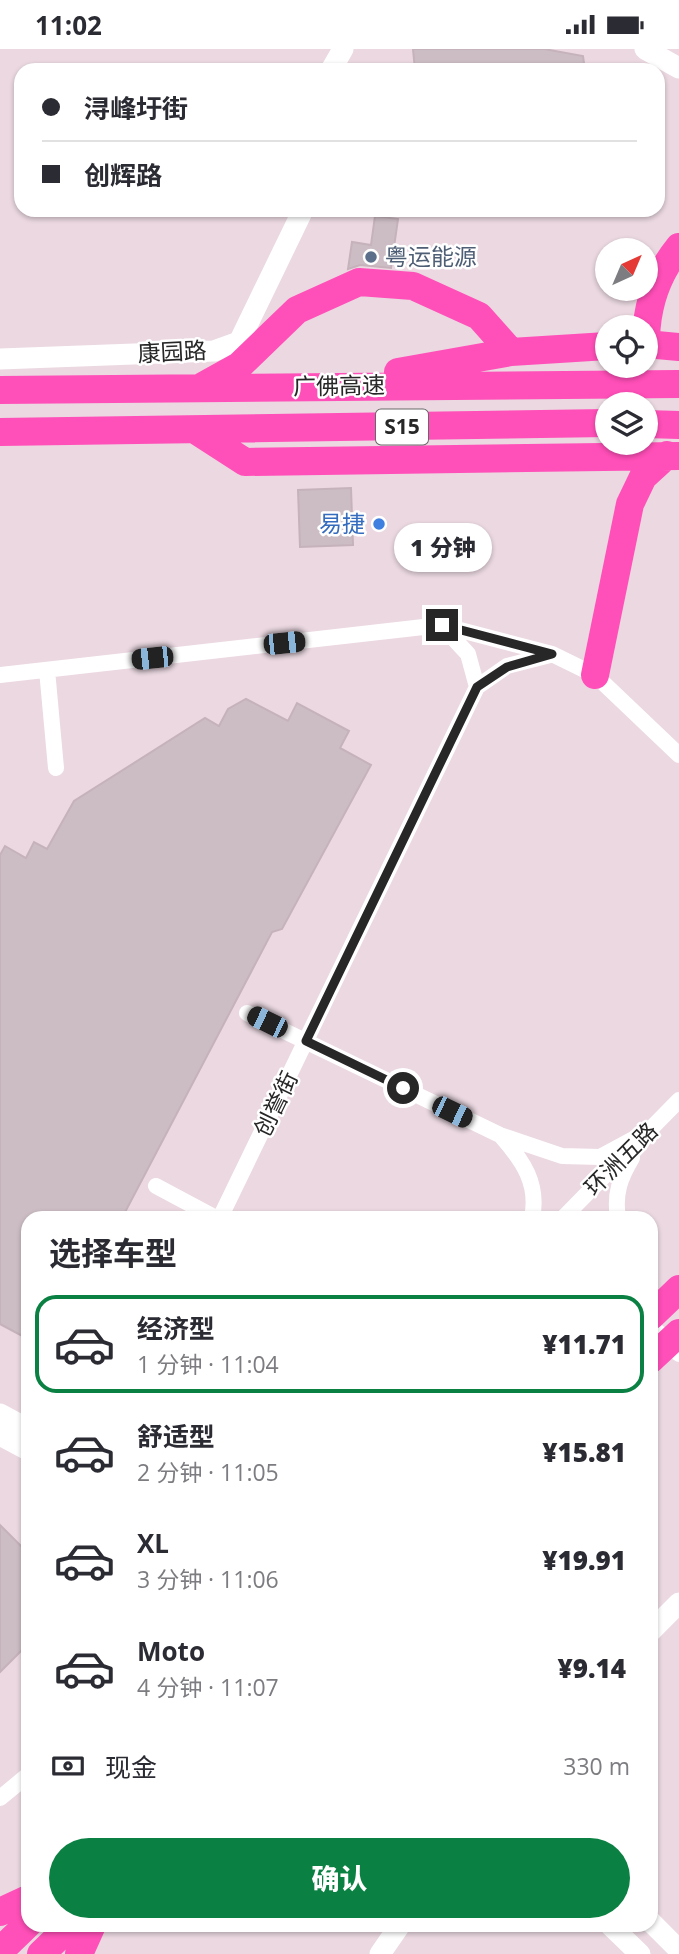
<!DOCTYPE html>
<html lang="zh">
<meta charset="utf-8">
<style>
:root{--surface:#fff;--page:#f7f7f7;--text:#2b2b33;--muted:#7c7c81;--line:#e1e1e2;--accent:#0b8043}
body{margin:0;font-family:"Open Sans","Noto Sans SC",sans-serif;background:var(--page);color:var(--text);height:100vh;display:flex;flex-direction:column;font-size:26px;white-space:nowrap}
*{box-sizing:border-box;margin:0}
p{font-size:23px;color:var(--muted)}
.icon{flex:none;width:38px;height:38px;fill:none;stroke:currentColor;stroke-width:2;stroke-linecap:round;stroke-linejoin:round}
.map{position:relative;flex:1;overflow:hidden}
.drawer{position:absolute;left:21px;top:1162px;width:637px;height:721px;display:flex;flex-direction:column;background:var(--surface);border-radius:21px;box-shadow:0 2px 5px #0004}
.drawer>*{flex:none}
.top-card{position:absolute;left:14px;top:14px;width:651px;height:154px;border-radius:21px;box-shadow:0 2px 5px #0004;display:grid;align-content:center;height:154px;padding:0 28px;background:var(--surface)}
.needle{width:46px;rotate:44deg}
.buttons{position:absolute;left:595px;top:189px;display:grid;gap:14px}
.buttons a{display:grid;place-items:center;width:63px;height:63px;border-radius:50%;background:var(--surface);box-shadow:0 2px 5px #0004;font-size:35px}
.end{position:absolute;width:32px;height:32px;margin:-16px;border:9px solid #272727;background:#fff;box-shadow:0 0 0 4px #fff}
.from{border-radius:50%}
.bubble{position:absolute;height:49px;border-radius:24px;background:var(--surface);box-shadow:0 2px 5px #0004;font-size:23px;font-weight:800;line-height:49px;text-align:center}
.car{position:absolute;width:21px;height:42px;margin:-21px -10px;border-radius:9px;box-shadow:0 0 5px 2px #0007;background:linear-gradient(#222 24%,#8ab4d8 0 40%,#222 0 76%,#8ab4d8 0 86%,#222 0)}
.top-card b{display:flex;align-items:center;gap:24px;height:66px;font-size:26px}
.top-card b+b{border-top:2px solid var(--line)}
.top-card i{width:18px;height:18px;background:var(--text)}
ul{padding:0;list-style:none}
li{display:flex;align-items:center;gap:21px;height:98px;margin:0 14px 10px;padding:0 14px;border:4px solid transparent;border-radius:21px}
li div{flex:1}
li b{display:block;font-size:26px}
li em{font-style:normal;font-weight:800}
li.active{border-color:var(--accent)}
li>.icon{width:63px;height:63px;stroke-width:1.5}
h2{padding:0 28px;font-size:32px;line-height:84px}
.pay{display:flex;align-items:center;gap:18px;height:77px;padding:0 28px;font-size:26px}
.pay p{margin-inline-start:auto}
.cta{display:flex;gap:14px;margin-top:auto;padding:14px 28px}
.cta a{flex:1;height:80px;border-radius:42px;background:var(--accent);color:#fff;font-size:28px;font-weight:800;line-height:80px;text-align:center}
.status{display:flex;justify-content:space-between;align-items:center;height:49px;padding:0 35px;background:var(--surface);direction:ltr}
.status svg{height:19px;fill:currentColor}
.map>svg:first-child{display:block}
</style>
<div class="status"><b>11:02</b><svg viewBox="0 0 49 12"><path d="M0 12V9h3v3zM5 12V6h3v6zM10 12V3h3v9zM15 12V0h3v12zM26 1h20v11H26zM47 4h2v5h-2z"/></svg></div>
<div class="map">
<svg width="679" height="1905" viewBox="0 0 679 1905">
<rect width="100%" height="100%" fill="#ebd8e1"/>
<path fill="#ccbdc4" stroke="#c6b2ba" stroke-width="2" d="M413,0H544L583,7L585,21H415Z
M375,167L398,170L391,219L360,216L348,220L352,193L371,196Z
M351,439L353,496L300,498L298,441Z
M246,650L288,672L297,654L349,682L340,699L371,716L282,880L272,883L122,1169H28V1290L0,1275V806L5,797L26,809L34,793L47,800L74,752L205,669L219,677L228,660Z
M0,1476L28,1504V1595L0,1623Z"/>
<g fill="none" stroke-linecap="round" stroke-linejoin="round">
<path stroke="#fff" stroke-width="16" d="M443,578L468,605L477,638
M47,621L56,719
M0,626L441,576L552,605L595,626L679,706
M247,964L500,1086L562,1107L600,1108L650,1081
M502,1088C523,1112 539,1135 532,1169
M156,1137L216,1169
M220,1169L477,638L507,617L550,606
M563,1169L679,1051
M618,1169C614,1145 620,1129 632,1109
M651,1276L679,1305
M0,1749L28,1726"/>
<path stroke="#fff" stroke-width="21" d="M645,0L679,19
M331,21L343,0
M0,310L214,302L239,293L303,161
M0,1365L28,1380
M0,1386L28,1401
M651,1582L679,1554
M651,1873L679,1901
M610,1876L640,1905
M380,1905L400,1876"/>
<path stroke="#ff4fb8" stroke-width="28" d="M646,289C647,255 657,225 679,198
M646,295L679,298
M398,323L511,303L607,297
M203,337L239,317L297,261L359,233L413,237L479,267L511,303
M0,341L679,335
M646,375L679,376
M197,382L245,413L679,407
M0,383L607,374
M595,626L630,455L643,428L667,406
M651,1267L679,1240
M651,1310L679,1284
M0,1863L28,1850
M0,1902L28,1875
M41,1905L71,1876
M79,1905L92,1876"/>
</g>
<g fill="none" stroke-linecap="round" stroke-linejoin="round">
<path stroke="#272727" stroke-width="9" d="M403,1039L306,992L477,638L507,618L552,605L442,576"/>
</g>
<circle fill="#5c6f8a" stroke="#fff" stroke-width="2.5" cx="371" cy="208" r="7"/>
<circle fill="#3f7fe0" stroke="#fff" stroke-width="2.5" cx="379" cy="475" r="7"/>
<g text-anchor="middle" stroke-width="5" stroke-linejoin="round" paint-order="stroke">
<rect fill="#fff" stroke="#686868" stroke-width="2" x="376" y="360.5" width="52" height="35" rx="5"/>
<g font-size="21" font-weight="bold" fill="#272727">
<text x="402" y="385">S15</text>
</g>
<g font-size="23" fill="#4e5e75" stroke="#fff" text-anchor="start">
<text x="385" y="216">粤运能源</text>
</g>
<g font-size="23" fill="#272727" stroke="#fff">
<text transform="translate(172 303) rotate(-3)" y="8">康园路</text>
<text transform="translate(339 337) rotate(-1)" y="8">广佛高速</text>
<text transform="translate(276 1055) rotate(-64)" y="8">创誉街</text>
<text transform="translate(621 1110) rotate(-45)" y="8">环洲五路</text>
</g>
<g font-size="23" fill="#366cbe" stroke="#fff" text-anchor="end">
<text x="365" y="483">易捷</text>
</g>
</g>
</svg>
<div class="buttons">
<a><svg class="needle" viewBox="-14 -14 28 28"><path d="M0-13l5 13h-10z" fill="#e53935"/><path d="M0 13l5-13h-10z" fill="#7c7c81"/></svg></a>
<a><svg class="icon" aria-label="locate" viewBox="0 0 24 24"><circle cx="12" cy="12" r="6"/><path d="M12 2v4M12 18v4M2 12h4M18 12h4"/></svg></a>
<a><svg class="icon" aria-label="layers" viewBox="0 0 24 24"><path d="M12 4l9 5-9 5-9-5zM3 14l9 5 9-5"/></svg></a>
</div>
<i class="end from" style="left:403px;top:1039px"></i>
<i class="end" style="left:442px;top:576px"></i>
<div class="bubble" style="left:394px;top:474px;width:98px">1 分钟</div>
<i class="car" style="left:284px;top:594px;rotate:84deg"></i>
<i class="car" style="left:152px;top:609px;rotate:264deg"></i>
<i class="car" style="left:267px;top:973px;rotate:296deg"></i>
<i class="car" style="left:452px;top:1063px;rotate:116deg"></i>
<div class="top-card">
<b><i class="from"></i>浔峰圩街</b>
<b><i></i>创辉路</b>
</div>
<section class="drawer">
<h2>选择车型</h2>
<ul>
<li class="active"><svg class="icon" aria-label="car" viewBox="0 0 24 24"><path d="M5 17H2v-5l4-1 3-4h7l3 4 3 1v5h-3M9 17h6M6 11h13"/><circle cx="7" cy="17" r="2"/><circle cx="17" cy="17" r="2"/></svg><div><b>经济型</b><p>1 分钟 · 11:04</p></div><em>¥11.71</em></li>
<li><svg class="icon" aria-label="car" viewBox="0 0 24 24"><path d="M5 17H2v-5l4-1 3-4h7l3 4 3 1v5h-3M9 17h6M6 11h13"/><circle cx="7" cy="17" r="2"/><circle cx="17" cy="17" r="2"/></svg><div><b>舒适型</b><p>2 分钟 · 11:05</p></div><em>¥15.81</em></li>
<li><svg class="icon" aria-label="car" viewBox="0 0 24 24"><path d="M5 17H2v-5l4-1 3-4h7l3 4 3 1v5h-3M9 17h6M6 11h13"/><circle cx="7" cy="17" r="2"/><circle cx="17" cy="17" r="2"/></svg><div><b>XL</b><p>3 分钟 · 11:06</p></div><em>¥19.91</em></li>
<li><svg class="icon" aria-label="car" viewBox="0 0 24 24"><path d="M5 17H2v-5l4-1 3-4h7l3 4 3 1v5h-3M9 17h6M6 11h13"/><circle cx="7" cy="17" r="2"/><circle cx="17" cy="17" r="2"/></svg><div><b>Moto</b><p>4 分钟 · 11:07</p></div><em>¥9.14</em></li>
</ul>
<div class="pay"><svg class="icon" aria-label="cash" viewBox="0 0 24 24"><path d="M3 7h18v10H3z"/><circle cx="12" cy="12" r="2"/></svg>现金<p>330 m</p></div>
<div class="cta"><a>确认</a></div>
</section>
</div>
